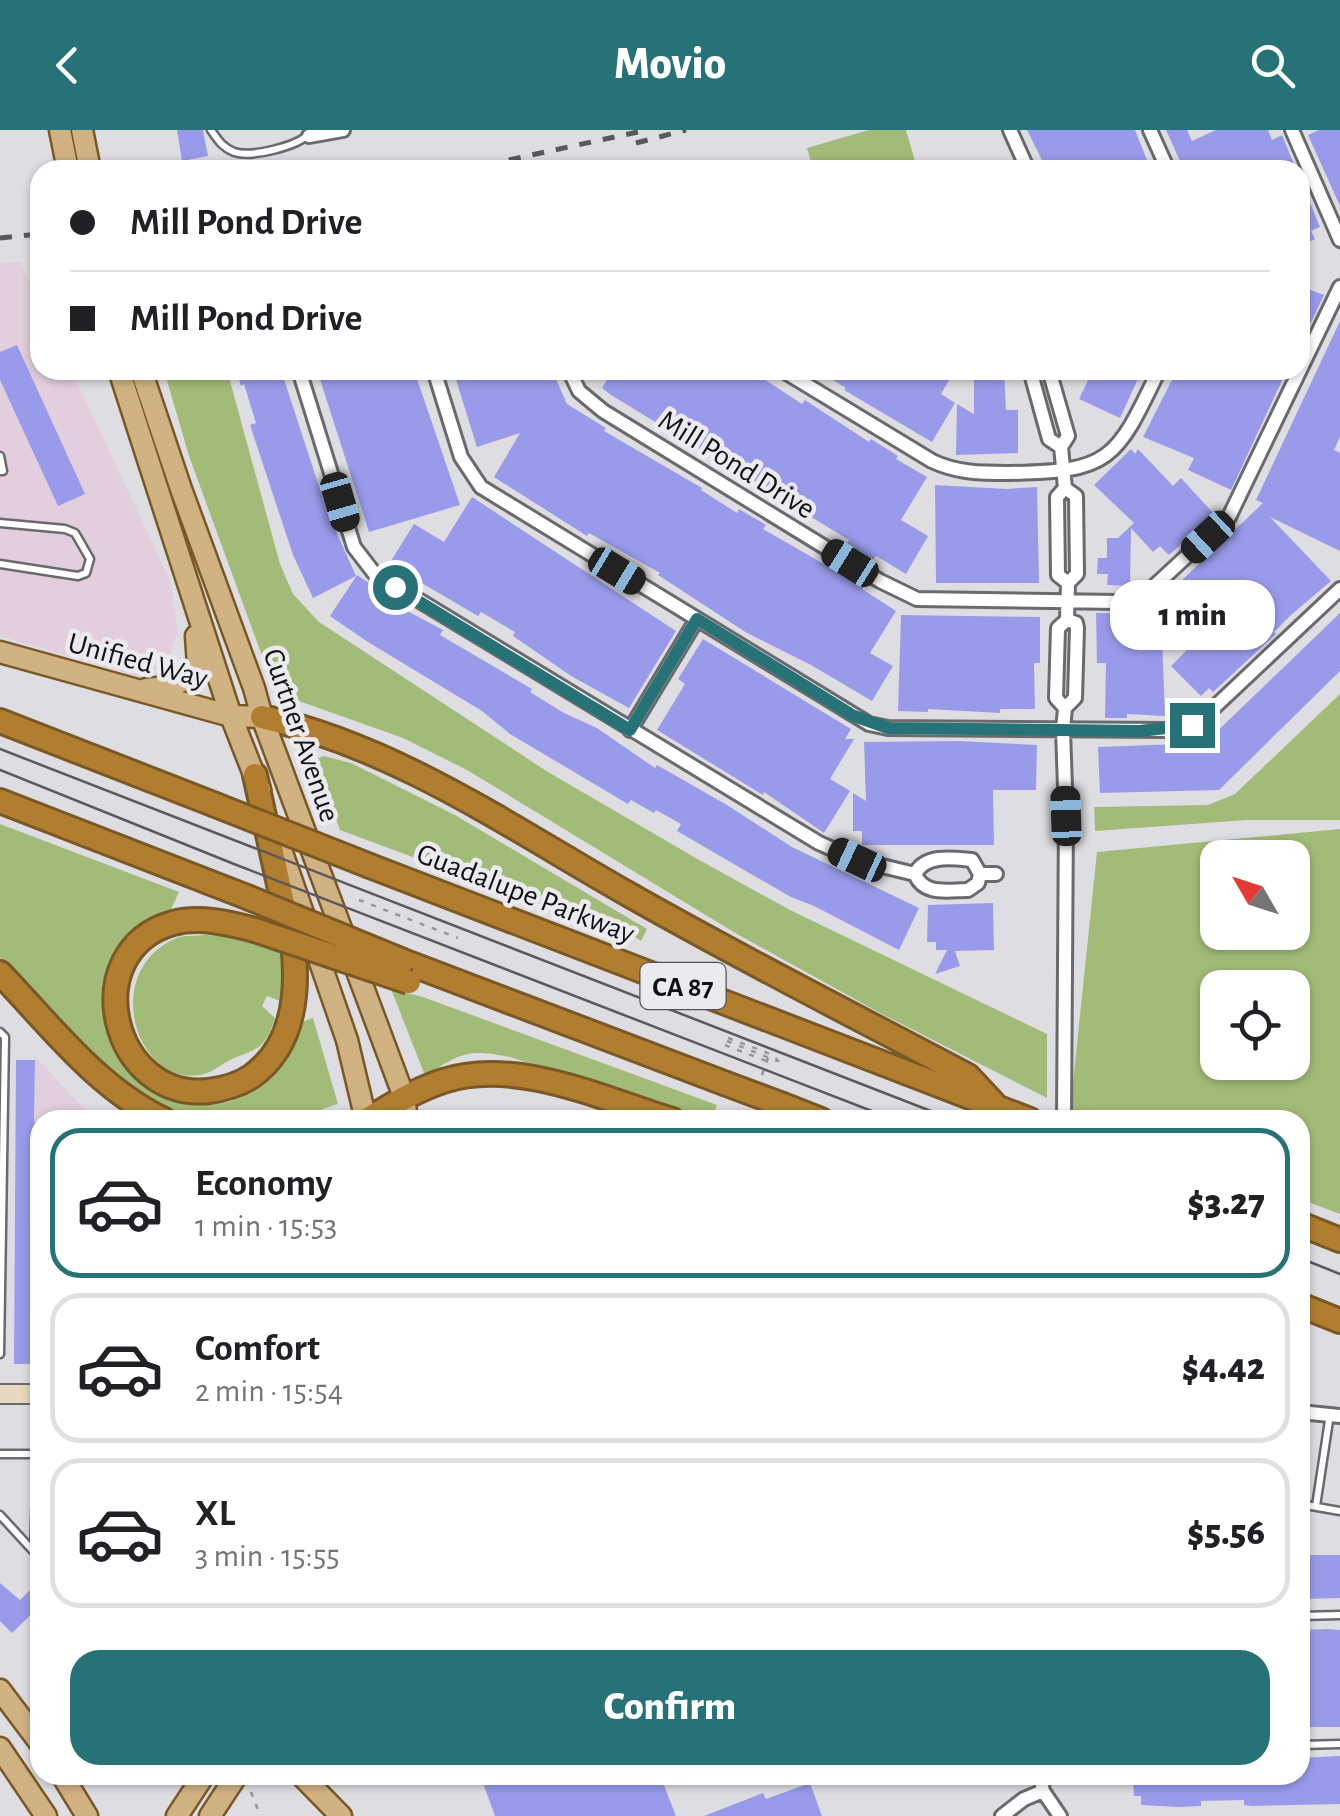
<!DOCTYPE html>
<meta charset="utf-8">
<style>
:root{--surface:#fff;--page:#f2f2f2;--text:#202124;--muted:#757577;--line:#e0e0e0;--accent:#277276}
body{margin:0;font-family:"Alegreya Sans",sans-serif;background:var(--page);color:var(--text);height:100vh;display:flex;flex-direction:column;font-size:38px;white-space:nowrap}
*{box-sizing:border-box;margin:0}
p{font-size:32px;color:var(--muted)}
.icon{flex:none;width:55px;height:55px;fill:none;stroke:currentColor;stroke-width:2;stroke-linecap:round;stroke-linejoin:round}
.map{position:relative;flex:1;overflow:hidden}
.panel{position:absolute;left:30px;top:980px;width:1280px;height:675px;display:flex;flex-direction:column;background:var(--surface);border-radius:30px;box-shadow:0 2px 8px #0004}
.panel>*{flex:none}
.banner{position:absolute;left:30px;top:30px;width:1280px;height:220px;border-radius:30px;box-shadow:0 2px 8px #0004;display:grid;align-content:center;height:220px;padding:0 40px;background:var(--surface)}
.needle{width:65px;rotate:309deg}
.tools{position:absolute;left:1200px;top:710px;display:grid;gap:20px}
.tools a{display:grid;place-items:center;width:110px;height:110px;border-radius:20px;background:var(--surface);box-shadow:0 2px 8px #0004;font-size:50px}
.end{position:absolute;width:45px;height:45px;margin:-22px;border:12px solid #277276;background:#fff;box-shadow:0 0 0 5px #fff}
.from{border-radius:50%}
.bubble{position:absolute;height:70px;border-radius:30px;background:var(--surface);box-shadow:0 2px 8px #0004;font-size:32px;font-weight:800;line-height:70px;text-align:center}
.car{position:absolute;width:30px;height:60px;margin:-30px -15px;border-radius:12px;box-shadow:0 0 8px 2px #0007;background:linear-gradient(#222 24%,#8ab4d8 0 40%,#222 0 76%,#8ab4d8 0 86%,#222 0)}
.banner b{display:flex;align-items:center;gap:35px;height:95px;font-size:38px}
.banner b+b{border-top:2px solid var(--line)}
.banner i{width:25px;height:25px;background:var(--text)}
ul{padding:18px 0 0;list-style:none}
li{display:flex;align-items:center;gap:30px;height:150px;margin:0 20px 15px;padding:0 20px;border:5px solid var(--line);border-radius:30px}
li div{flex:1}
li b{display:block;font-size:38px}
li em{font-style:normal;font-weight:800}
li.selected{border-color:var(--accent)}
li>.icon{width:90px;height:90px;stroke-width:1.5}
.cta{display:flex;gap:20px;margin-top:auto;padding:20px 40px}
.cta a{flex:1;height:115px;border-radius:30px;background:var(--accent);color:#fff;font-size:40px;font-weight:800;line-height:115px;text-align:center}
header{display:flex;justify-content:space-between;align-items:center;height:130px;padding:0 40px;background:var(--accent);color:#fff;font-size:45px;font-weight:800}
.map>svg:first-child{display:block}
</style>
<header><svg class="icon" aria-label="back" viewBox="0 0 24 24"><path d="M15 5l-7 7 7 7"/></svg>Movio<svg class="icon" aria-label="search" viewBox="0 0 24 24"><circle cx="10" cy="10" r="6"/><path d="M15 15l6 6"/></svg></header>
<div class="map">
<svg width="1340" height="1686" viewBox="0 0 1340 1686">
<rect width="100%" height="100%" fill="#dedee2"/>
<path fill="#e2cedc" d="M20,132L40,174V240H71L170,450L178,502L166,535L140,547L0,506V133Z
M35,926L94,990H40V1250H33Z"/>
<path fill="#a3bb78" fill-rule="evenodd" d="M869,0H906L915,31L881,40H813L807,18Z
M164,240H227L280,434L293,464L319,492L548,642L701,731L790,780L1047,904V968L880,883L737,804L467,640L403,608L282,565L272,553L189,326Z
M1340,564V690H1247L1095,701L1094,677L1208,675L1235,664Z
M324,626L351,633L455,685L647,799L641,811C623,799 608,789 585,791L340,700L315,629Z
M0,694L179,762L171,779C24,841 140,1013 242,967C260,958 277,946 288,928C294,917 298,904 302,892L313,888L338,974C321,979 303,988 286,990C240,995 184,991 144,967C95,938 40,870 0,828Z
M1340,699V1084L1300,1069V990H1093L1070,981L1097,722ZM1218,728H1292V802H1218ZM1218,858H1292V932H1218Z
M204,805C221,806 272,808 280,824C287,837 282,857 280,871L267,866L262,876L275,888C263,923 258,917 228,931C219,936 211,943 200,945C137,956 100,844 174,809C182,805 195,806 204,805Z
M391,859L423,867L717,975L711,990H705L510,927C470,919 463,922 429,943H424Z"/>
<path fill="#999bea" d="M177,0H203L208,26L182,31Z
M1027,0H1135L1151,40H1102L1099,33L1083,40H1047Z
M1166,0H1187L1192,11L1216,0H1268L1272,10L1282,5L1294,34L1281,40H1184Z
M1319,0H1340V76L1308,5Z
M1300,48L1320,97L1311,101L1315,109L1300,116Z
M1300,156L1324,165L1300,216Z
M1340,191V307L1334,320L1340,323V421L1270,387L1331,451L1291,485L1274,502L1276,504L1213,562L1209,558L1201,566L1171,536L1197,510L1160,471L1263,373L1256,370Z
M17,215L85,364L58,376L0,250V222Z
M236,240H281L327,381L356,446L313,468L293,425L250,295L256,293L244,254L241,256Z
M317,240H414L460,375L369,402Z
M453,240H552L567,274L606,298L604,301L702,358L701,360L737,383L739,379L766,395L763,399L864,457L862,459L896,481L870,523L893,536L872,571L811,535L747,503L658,445L660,443L589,403L587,406L494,347L520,303L477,317Z
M613,240H750L802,274L805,270L869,312L871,309L898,326L896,329L927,347L901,390L928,406L906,444L876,426L873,430L847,413L849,410L611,265L602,258Z
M817,240H955L941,264L955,273L932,312L844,260L846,258Z
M974,240H1004L1006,280H1018V323L956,325L957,274L974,284Z
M1093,240H1142L1120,288L1079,269Z
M1177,240H1287L1231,360L1188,340L1194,328L1143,307Z
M1131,319L1135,324L1138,319L1173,356L1181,348L1214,384L1169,425L1160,416L1153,422L1131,398L1130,456L1107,455L1108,444H1097L1098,428H1107V408H1118L1134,393L1094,355Z
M935,355L1006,359L1037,357L1039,453H936Z
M472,367L676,501L629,578L571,546L513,506L515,502L481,482L478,486L389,434L414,394L444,412Z
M357,445L384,463L381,467L443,500L440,505L532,559L530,562L564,583L597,598L655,638L657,635L727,675L792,717L919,778L899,820L814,776L791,767L732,733L677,701L681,694L656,680L654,683L631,670L628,674L510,604L482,581L368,512L330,486Z
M1096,483L1161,484L1165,586L1127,584V588H1105L1106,533H1097Z
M1340,483V541L1219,660L1100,663L1098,617L1205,613Z
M901,485L1040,487V533H1034L1035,579H1000V583L928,579V582L898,581Z
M703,509L851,599L845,609H854L830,649L850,661L824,703L764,662L763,665L657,600L685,554L678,549Z
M959,611L1037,615L1036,660H993L994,715H862V701H853V663L866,671L864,612Z
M993,773L994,820L955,821L960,836L935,844L947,820H936V812H927L928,775Z
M16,930H35L34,992H40V1142H33V1234H14Z
M1300,1425H1340V1468L1300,1469Z
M0,1453L20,1470L33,1457L40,1463V1476L12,1503L0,1491Z
M1328,1499L1340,1500V1597H1300V1500Z
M1340,1626V1674L1252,1676L1244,1675V1670L1201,1671V1676L1178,1677L1141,1675V1666H1134L1133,1645H1300V1628Z
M480,1645H660L676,1686H495Z
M810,1653L822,1686H704L763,1663L766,1669Z"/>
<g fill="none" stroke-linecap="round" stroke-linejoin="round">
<g stroke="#6a6a6e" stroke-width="11">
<path id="lane" d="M211,0C218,10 222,17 234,22C252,28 297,16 309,4
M0,326L3,341H0
M0,393L65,399L75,403L90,429L86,443L78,446L0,434
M0,902L5,907L0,1224
M0,1324H37
M1300,1374L1340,1381
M1316,1376L1330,1284
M0,1385L34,1422L39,1265
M1300,1486L1340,1485
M1300,1615L1340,1614"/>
</g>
<g stroke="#6a6a6e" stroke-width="18">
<path id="street" d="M1010,0L1028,40
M1150,0L1168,40
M1292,0L1340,110
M309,6L343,0
M299,240L354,417L374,443L819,713L857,730L915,744C924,766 947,760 968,760L978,753L980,744
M434,240L461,327L481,357L869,594L888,598L1166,600L1191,595L1204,587L1340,459
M569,240L579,261L603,281L880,451L917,469L1118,472L1149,461L1229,387L1340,157
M782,240L932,331C957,343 982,343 1008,343C1111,342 1116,330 1159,240
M1030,240L1049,309L1061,317
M1049,240L1068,306L1061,317L1065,358L1057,367L1058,445L1068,453
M1065,358L1076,366L1077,444L1068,453L1067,490L1058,498L1056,568L1065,578
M630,600L697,489
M915,744C925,724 952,728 972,730L980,744
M980,744H996
M1064,990L1066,686L1063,600L1065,578L1075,568L1077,498L1076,493L1067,490
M1300,1282L1340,1286
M1040,1645L1043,1661L1060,1686
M1002,1686L1024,1669L1043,1661"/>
</g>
<g stroke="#6a6a6e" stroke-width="22">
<path id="secondary" d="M0,1264H40"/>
</g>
<g stroke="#795826" stroke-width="25">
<path id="primary" d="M60,0L68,40
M82,0L90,40
M119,240L231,586L260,660
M141,240L181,359L254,558L262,587L404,967L407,990
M0,522L231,586L262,587
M146,559C171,557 183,556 198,535L196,506
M278,711L347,910L366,990
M0,1560L40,1613
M0,1618L46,1686
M62,1645L87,1686
M301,1645L341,1686
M177,1686L204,1645
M210,1686L237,1645"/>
</g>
<g stroke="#795826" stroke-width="28">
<path id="highway" d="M262,587C396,617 510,697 628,764C740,828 855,886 968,946L996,976
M0,591L213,674
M255,645L294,823C298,869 291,918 252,946C239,955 224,959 209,961C112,972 75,821 173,793C199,786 229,793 255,800
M0,671L247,767
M370,736L1030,990
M403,831L724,953
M0,843C50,895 97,958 164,990
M783,975L821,990
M367,990C391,975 416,960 443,951C516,927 603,969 672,990
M1300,1094L1340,1110
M1300,1175L1340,1191"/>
</g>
<path stroke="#969699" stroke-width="2.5" stroke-dasharray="5 8" stroke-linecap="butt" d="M359,770L458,808
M728,908L773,925L779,932
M727,911L777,931
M725,915L766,931
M762,945L768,928
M251,1662L258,1680"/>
<use href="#lane" stroke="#fff" stroke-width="6"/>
<use href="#street" stroke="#fff" stroke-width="12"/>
<use href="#secondary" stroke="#e8d8c1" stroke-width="18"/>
<use href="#primary" stroke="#d0b283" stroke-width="20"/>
<use href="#highway" stroke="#b17e30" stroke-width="22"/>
<path stroke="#59595b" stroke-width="2.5" d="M0,619L954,990
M0,640L234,734L895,990
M1300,1128L1340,1144"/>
<path stroke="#59595b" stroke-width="5" stroke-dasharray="12 12" stroke-linecap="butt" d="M636,13L686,0
M462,40L647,0
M0,108L40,104"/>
<g stroke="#795826" stroke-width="28" stroke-linecap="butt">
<path id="highway-bridge" d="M213,674L370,736
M247,767L403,831
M255,800L409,852
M724,953L783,975"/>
</g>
<use href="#highway-bridge" stroke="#b17e30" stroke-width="22"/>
</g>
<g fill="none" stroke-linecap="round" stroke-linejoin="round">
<path stroke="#277276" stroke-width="12" d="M395,457L630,600L697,489L854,586L888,598L1140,601L1192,595"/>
</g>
<g text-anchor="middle" stroke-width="9" stroke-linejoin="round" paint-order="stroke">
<rect fill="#ebebef" stroke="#535355" stroke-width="2.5" x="640.5" y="833" width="85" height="46" rx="8"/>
<g font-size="28" font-weight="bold" fill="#121213">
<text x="683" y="866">CA 87</text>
</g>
<g font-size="30" fill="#121213" stroke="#ebebef">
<text transform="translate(737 334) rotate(32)" y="10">Mill Pond Drive</text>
<text transform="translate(138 530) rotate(15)" y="10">Unified Way</text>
<text transform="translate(302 605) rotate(71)" y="10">Curtner Avenue</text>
<text transform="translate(526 763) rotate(21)" y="10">Guadalupe Parkway</text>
</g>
</g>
</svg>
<div class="tools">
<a><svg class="needle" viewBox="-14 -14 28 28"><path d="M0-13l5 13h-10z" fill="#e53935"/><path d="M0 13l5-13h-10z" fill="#757577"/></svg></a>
<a><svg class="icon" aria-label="locate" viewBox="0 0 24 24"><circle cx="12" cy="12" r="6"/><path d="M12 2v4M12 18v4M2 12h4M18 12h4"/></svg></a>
</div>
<i class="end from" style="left:395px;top:457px"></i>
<i class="end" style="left:1192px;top:595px"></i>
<div class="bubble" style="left:1110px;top:450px;width:165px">1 min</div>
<i class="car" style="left:340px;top:372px;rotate:164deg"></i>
<i class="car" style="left:1208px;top:407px;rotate:227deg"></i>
<i class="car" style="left:850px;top:433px;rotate:302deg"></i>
<i class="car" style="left:617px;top:441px;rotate:121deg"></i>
<i class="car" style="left:1066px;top:686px;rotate:358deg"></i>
<i class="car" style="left:857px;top:730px;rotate:295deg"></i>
<div class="banner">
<b><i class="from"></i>Mill Pond Drive</b>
<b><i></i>Mill Pond Drive</b>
</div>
<section class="panel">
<ul>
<li class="selected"><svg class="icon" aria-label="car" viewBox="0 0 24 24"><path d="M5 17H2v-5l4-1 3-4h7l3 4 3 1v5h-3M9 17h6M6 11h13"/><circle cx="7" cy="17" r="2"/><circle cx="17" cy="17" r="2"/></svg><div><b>Economy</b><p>1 min · 15:53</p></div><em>$3.27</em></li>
<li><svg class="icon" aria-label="car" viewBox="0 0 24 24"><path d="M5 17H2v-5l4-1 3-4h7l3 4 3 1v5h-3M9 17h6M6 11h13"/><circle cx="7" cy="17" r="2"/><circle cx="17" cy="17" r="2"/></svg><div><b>Comfort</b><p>2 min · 15:54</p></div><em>$4.42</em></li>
<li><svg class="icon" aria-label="car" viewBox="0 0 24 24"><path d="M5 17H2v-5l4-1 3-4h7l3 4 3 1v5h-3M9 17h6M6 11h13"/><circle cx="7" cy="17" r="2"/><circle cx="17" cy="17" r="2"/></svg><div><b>XL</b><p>3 min · 15:55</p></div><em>$5.56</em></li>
</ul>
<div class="cta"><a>Confirm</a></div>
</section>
</div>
